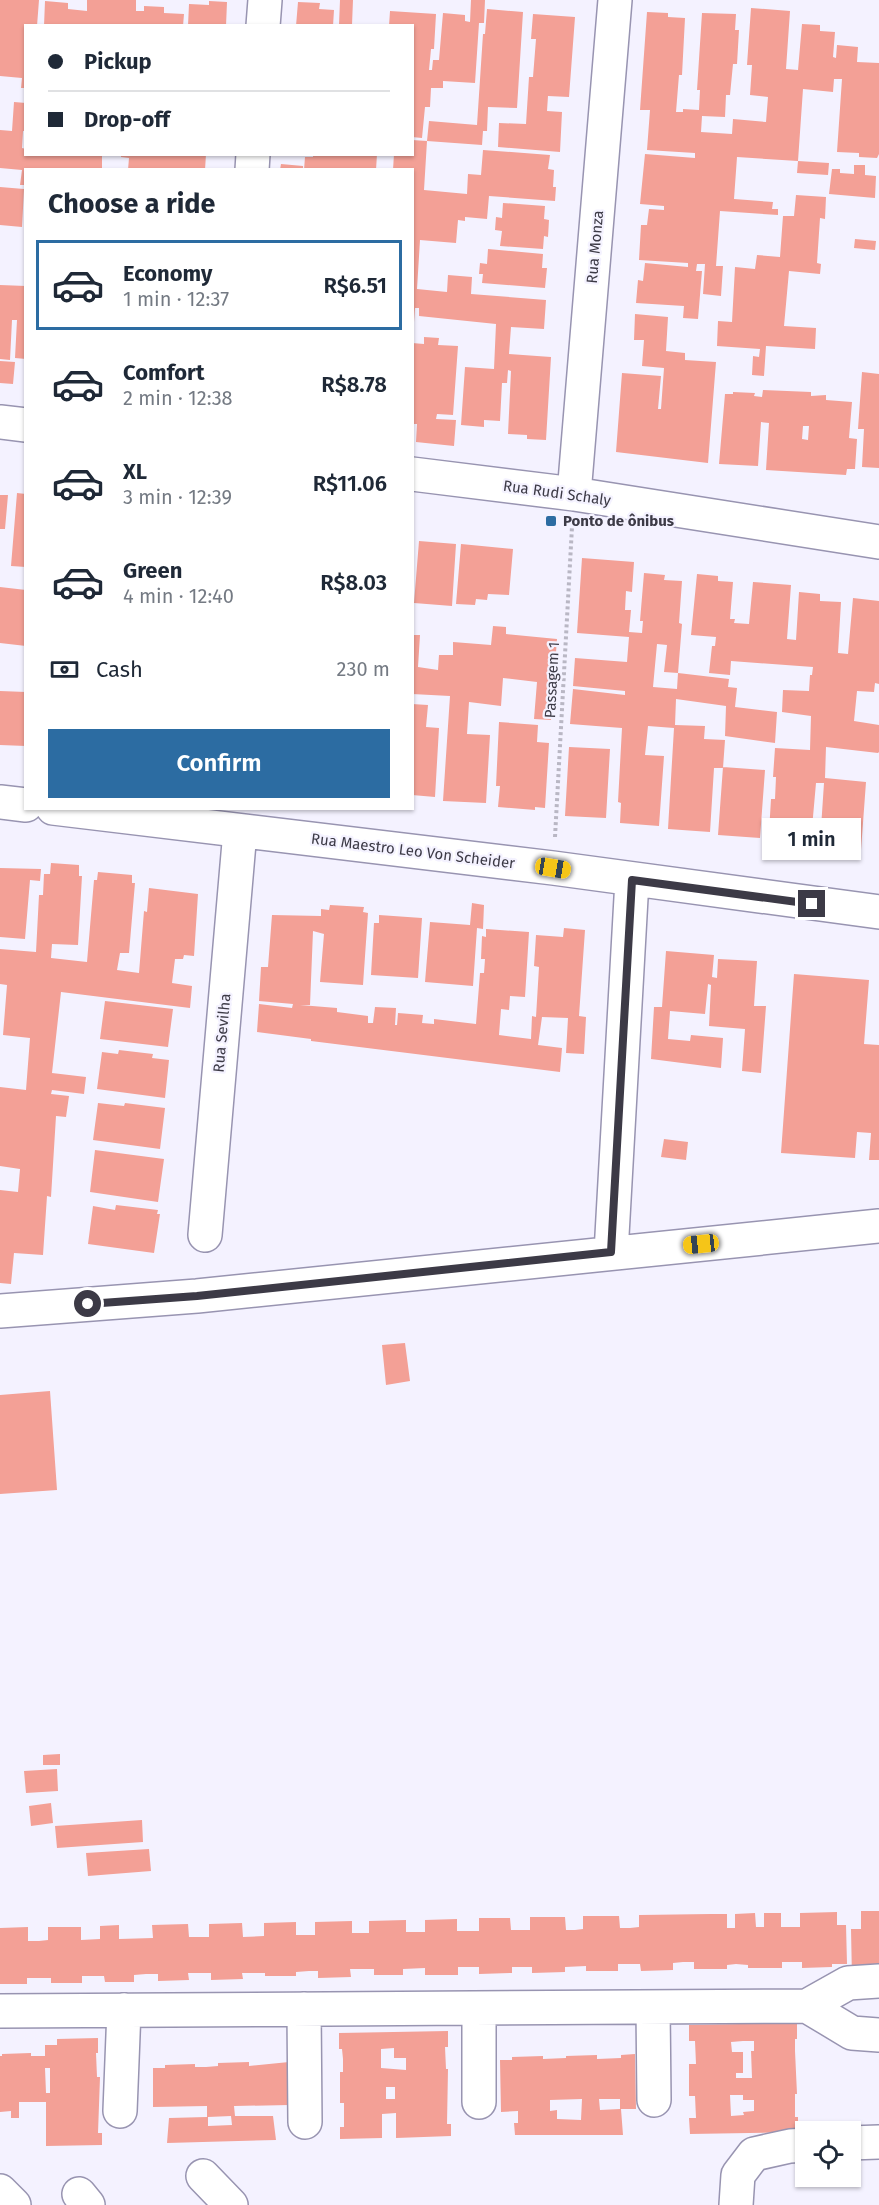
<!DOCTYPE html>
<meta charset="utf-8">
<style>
:root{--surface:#fff;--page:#f6f6f7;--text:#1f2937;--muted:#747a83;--line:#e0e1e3;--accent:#2c6ca2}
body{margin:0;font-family:"Fira Sans",sans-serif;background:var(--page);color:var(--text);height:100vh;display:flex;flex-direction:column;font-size:22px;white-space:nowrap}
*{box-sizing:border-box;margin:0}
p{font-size:20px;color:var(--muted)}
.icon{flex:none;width:33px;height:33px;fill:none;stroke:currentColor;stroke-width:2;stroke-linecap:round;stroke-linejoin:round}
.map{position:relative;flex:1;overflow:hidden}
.drawer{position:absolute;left:24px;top:168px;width:390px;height:642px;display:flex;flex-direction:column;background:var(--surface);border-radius:0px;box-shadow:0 2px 4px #0004}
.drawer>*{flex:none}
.guide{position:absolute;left:24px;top:24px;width:390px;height:132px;border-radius:0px;box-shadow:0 2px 4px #0004;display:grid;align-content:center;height:132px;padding:0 24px;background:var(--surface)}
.buttons{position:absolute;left:795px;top:2121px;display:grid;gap:12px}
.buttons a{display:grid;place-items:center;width:66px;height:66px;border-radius:0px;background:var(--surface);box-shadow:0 2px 4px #0004;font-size:30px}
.end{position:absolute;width:27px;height:27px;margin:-14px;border:8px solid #3c3a46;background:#fff;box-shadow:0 0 0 3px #fff}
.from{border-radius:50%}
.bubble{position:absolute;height:42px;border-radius:0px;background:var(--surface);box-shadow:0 2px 4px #0004;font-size:20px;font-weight:600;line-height:42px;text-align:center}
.car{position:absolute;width:18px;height:36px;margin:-18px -9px;border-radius:8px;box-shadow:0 0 4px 2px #0007;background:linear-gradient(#f5c518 24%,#345 0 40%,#f5c518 0 76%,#345 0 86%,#f5c518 0)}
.guide b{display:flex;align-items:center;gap:21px;height:57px;font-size:22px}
.guide b+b{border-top:2px solid var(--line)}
.guide i{width:15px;height:15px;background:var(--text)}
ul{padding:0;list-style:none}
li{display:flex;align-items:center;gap:18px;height:90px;margin:0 12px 9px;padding:0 12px;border:3px solid transparent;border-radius:0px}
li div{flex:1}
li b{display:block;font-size:22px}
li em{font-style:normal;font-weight:600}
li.on{border-color:var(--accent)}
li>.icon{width:54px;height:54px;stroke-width:1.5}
h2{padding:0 24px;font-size:27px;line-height:72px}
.pay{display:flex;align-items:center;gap:15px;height:66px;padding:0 24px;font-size:22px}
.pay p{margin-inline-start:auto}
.primary-button{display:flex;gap:12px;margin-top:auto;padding:12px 24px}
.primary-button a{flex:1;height:69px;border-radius:0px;background:var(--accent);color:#fff;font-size:24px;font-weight:600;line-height:69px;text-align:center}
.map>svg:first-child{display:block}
</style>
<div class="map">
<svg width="879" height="2205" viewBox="0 0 879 2205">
<rect width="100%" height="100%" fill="#f4f2ff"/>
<path fill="#f3a096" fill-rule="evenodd" d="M0,0H39L37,26H26V88H21L22,78L0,76Z
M87,0H136V11H144V6L164,7V13L184,14L183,26H44L45,1L68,3V9L87,11Z
M340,0H353L352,25H339Z
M471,0H485L484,23H479L475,83L443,81V88H431L430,107H425L422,138L412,137V26H389L390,11L436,14L434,49H431L429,70H432L433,60H439L443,13L465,15V21L470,22Z
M209,1L227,2L226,26H188L189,4L209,5Z
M298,2L320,3L319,9L334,10L333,26H296Z
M751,8L790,11L786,69L798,70L802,24L820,25V31L835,32L833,57L836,58L837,45L858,47L857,62L879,63V154L877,158L859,157V153L837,152L842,79H834L833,92L803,89L798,161L737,157L734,199L773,202L772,209H778V215L720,211L716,266H723L721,296L703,294L705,264H697L696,271H702L698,319L683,318L684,306L636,303L638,280L643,281L645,263L688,267V263L639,260L641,225H647L649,209L664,210V206L640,204L645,154L695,158V153L647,150L650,110H640L647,12L668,13V17L685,18L682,75H679L676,112H683V109L699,110L700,90H697L702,13L736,14L735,30H739L737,64H733L730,95H726L725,117L702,116L701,132L732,134L733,119L766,122L768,97L750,95L752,65H747Z
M487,9L523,12L517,108L488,107L487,131H483L482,145L427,141L429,121L477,125L483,34H485Z
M533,14L575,17L569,97L548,96L547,111L562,112L560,152L498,147L499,123L526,124L529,77H533L536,39H531Z
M14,102L26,103V131H23L22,148L26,149V154H102V170H26V185H20L22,170L0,168V130L12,131Z
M412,140L427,141L424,190L467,194L468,174L481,175L483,150L550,155L548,169L554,170L553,187H556L555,201L489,196L487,219L465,217V221L458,220L456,243L420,240L417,289L447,292L448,275L472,277L471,294L546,300L544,329L511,327L509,354L551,357L546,440L527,439V435L508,434L511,371L508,370L507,383H502L500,421L484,420V427L461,425L465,367L494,369L496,324L419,316V308H415L414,322H412V170H393L394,154H412Z
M121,154H206L205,170H128L129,158L121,157Z
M313,154H377L376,170H304L305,157H313Z
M798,161L829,163L828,175L797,173Z
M281,164L303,166V170H280Z
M854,165H865V175L876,176L875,198L829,194L832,169H840V173L854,174Z
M0,187L24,189L22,227L0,225Z
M796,195L826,197L825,219L820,218L817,263L821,264L820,274L789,271L784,326L816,328L815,349L766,346L764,376L752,375L753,356L759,357L760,349L717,346L718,321L732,322L735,267L755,269L757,255L780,257L783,216H794Z
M503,203L545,206L544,219L549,220L548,237L544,236L543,249L500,246L502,231L495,230L496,217L502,218Z
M855,239L876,241L875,250L854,248Z
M488,249L543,254L542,268H547L545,288L482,283L483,274H479L480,263L487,264Z
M0,285L26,286V359L15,358L17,320H12L10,360L0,359Z
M635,314L668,317L666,351L685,353V360L716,362L708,463L616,452L622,373L661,376L658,409H661L664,368L642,366L644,340H634Z
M424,337L439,338L438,345L458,346L453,415L437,414L436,419L456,420L454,446L416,442L417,424H412V343L424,344Z
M0,361L15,362L13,384L0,383Z
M862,372L879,374V468L862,467L864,429H858Z
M763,390L811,392V396L826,395V400L852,402L849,438L857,439L855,469H847L846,475L766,470L769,423L761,422L758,466L719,464L725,394H733V392L755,393L754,396L762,397ZM803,426H809L808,440L802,439Z
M17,493L26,494V567L11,566Z
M0,495H8L5,529H0Z
M419,541L456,544L452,606L414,603Z
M461,544L513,549L509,595L488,594L487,600L476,599L475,605L456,604Z
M582,558L634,562L632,592L626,591L625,610H631L629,632L642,633L643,621H640L644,573L665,575L664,580L682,581L679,623L682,624L678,673L664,672L667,645L657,644L653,687L677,689L678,673L729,679L728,687L737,688L735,707L777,712L775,743L725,736L726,706L676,699L675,725L705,726L704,739L725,740L723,768H714L710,832L668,829L674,728L648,726L645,755L664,756L659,826L620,823L621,803L618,802L622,728L570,724L573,689L625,695V691L573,686L575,658L627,662L629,637L577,633Z
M697,574L718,576V581L733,582L730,619H735L734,623L749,624L753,582L791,585L787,639L796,640L799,592L820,594V601L841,602L838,653L848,654L853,598L879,601V684L875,683L874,692L857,691L854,721L879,725V752L878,753L826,747L825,778L866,782L861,850L824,848L825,830L821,829L819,852L768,849L771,799H775L776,777H773L775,748L810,750L811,716L782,712L783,690L809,691L810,675H812L813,667L731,661L730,675L709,673L712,646H715L716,637L691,635ZM816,783H824L821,828H812Z
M0,587L26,590V646L0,643Z
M493,626L506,627V634L557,639L551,720L534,719L537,682L503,678L501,706L469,702L467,734L490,735L486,803L443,801L450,696L412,694V635H420L418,667L438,670L439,655H453V642L491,645Z
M0,691L26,692V746L0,745Z
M412,704L428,705L426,727L439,728L435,797L412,795Z
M499,722L538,725L537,742L549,743L545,808L535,807V810L498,807L500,786H496Z
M569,747L610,749L606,818L565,816Z
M723,767L765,770L760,838L718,835Z
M51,863L79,865V876H82L78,945L52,944L51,958L87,962L94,880H97L98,872L132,875V883H135L129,953H120L117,970L139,973L144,911L147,912L149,888L198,894L194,956L184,955L183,959H175L172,983L192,986L190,1008L61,992L52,1073L86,1077L84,1094L52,1090L51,1094L69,1096L66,1117L56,1116L51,1197L47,1196L43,1255L14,1253L11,1284L0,1283V1190L18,1192L20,1169L0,1166V1087L26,1090L30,1038L3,1035L7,985L0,984V949L36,952L39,895H43L44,874H50Z
M0,868L41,869L40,881L30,880L25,939L0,937Z
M472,903L484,905L483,929L477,928L473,986L425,982L430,922L470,925Z
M330,905L364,907L363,912L368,913L363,985L320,982L324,934L313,931L310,1005H300L337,1008V1012L368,1016V1023H373L375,1007L396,1008L395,1025H397L398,1013L423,1015L422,1023L434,1024V1019L476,1024L480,973H484L485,959H481L482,936L486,937V929L529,932L525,997L510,996L509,1010L501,1009L499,1035L531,1039L532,1016L536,1017L539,967L534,966L536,935L563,937L564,928L585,930L579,1016L586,1017L584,1054L566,1053L568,1018L542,1017L538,1045L562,1048L560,1072L311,1041V1039L257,1032L259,1004L292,1008L293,1004L259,1001L261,967H268L272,915L321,916V909L329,910Z
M379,915L422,918L418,978L371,975L374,923H379Z
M666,951L714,955L712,977L717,978L718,959L757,961L754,1006H766L761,1073L742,1071L745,1029L709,1026L711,985L708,984L705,1014L670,1011L668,1039L690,1041L691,1035L723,1038L721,1068L651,1059L654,1007H662Z
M794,974L869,980L864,1044L879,1045V1160H869L871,1133L857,1132L855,1158L781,1153Z
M105,1001L173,1009L168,1047L100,1039Z
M119,1050L153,1054L152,1058L169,1060L165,1098L97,1089L102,1052L118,1054Z
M98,1103L124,1106L125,1103L165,1108L160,1149L93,1140Z
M664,1139L688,1142L686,1160L661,1157Z
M95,1150L164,1159L158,1202L90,1192Z
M116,1205L158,1210L157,1214H160L154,1253L88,1244L93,1206L115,1210Z
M405,1343L410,1381L386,1385L382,1345Z
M50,1391L57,1490L0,1494V1395Z
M60,1754V1765H43V1755Z
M57,1769L58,1791L26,1793L24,1771Z
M51,1803L53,1823L31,1826L29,1806Z
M142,1820L143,1842L57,1848L55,1826Z
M149,1849L151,1871L88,1876L86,1853Z
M861,1911H879V1974L852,1979L851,1929H861Z
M837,1912V1925H846L847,1964H832V1967L802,1968V1962H782V1968H748V1965L736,1964L727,1965V1969H694V1962H683L673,1963V1970L641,1971L640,1964H618V1971H586V1966L565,1967V1972L532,1973V1967H512V1973L479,1974V1967H458V1975H425V1968L403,1969V1975H374V1969H350L351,1977L318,1978V1971H309L296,1972V1976H265V1973H242L243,1979L211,1980V1973H188L189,1980L158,1981V1974H146L134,1975V1982H105L104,1976H82V1983H51V1978H27V1984H0V1928L28,1927V1941H39L48,1940V1927H81V1940L100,1939V1926L119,1925V1939L153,1938L152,1925L188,1924L189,1937H209V1924L242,1923L243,1937L264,1936V1923L296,1922V1935H315V1922L352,1921V1933H369V1921L406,1920V1932H425V1920L457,1919V1931H479V1918H510L511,1930H530V1917H565L566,1930H575L583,1929V1916H619L620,1928H630L639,1927V1915L711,1914H727V1928H735V1914L755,1913L756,1927H764V1913H781V1927H800V1913Z
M797,2023V2039H795V2051L797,2094H795V2117H798V2132L690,2134L689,2118H696L695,2096H689V2064H696L695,2041H689V2025ZM743,2041H754V2051H751L752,2078H736V2073H743V2052H732L731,2042ZM730,2095H743V2100H754V2111L743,2112L744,2115L731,2116Z
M448,2031V2047H445L446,2069H448L447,2124H451V2136L396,2138V2113L382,2114V2138L340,2139V2127H344V2103H340V2072H343V2059L342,2049H339V2033ZM394,2048V2058H406V2070L381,2068V2049ZM386,2087H395V2099H386Z
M98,2038V2053H96L97,2077H100L98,2133H102V2145L46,2146V2102H19V2118H11V2111L0,2112V2056H2V2054L31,2053V2056H45V2045H57V2039ZM45,2068H50V2093H46Z
M635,2054L636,2109H621L623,2135H515L514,2123H518V2111L501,2112L500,2060H512V2057L543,2056V2059L566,2058V2056L597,2055V2059L621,2058V2055ZM582,2099L581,2120L557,2119V2110L550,2111V2100ZM599,2099H620V2109L600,2110Z
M249,2062V2066L289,2062V2105L234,2106L235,2116H273L276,2140L167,2143L169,2118L207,2117V2106L153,2107V2068H165V2065L195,2064V2067H206L218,2066V2063ZM231,2116L232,2125L208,2126V2117Z"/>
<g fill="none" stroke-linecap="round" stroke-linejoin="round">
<g stroke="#9894b1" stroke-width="36">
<path id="minor" d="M263,26L265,0
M252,170L253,154
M0,422L26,425
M412,474L574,494L879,542
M574,494L615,0
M0,802L26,805
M53,808L553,868L879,912
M205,1235L240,831
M611,1253L632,880
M0,1311L197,1296L879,1226
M807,2006L852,2033L879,2035
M653,2007L654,2100
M479,2008V2102
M304,2009L305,2122
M0,2011L807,2006L848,1983L879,1981
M120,2111L124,2010
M850,2143L879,2142
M203,2176L231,2205
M0,2191L14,2205
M79,2194L88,2205
M736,2205L738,2175L754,2154L790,2146L806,2145"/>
</g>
<path stroke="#b9b7c4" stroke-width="4" stroke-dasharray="3 3" stroke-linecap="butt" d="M555,837L572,527"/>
<use href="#minor" stroke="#fff" stroke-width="33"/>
</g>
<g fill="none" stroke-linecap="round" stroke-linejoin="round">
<path stroke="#3c3a46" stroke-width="8" d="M88,1304L197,1296L611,1252L632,880L812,904"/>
</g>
<rect fill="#2c6ca2" stroke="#f4f2ff" stroke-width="2" x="545" y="515" width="12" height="12" rx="3"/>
<g text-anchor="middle" stroke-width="4.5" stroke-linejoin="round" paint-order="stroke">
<g font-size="15" fill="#3c3a46" stroke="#f4f2ff">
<text transform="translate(595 247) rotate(-85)" y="5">Rua Monza</text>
<text transform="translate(557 493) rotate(8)" y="5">Rua Rudi Schaly</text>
<text transform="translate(552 680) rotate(-87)" y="5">Passagem 1</text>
<text transform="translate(413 851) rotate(7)" y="5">Rua Maestro Leo Von Scheider</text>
<text transform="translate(222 1033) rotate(-85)" y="5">Rua Sevilha</text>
</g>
<g font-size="15" font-weight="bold" fill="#3c3a46" stroke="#f4f2ff" text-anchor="start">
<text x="563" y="526">Ponto de ônibus</text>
</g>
</g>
</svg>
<div class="buttons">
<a><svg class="icon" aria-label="locate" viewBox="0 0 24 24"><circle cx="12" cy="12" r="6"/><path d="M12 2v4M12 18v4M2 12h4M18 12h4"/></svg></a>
</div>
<i class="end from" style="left:88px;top:1304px"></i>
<i class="end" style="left:812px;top:904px"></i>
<div class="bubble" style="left:762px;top:818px;width:99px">1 min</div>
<i class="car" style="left:553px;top:868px;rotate:99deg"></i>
<i class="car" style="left:701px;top:1244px;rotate:264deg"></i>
<div class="guide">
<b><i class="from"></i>Pickup</b>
<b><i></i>Drop-off</b>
</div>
<section class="drawer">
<h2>Choose a ride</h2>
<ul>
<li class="on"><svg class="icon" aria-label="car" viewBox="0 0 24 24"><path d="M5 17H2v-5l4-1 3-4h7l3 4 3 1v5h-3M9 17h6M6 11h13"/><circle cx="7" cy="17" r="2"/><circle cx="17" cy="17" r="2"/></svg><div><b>Economy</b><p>1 min · 12:37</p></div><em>R$6.51</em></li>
<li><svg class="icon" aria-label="car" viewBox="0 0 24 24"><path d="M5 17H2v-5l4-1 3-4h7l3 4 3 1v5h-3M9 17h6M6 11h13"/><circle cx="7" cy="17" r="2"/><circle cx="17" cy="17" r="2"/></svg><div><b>Comfort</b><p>2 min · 12:38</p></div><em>R$8.78</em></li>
<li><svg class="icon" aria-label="car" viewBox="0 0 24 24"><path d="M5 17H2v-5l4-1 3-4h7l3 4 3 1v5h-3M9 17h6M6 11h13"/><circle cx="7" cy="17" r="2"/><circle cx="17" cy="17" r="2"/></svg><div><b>XL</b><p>3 min · 12:39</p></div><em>R$11.06</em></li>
<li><svg class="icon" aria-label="car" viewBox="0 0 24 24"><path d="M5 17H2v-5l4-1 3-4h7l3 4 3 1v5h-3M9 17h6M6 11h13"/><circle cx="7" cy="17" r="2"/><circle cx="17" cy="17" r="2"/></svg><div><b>Green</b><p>4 min · 12:40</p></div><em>R$8.03</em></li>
</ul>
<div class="pay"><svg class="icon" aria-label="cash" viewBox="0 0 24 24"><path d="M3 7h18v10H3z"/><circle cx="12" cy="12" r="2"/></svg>Cash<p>230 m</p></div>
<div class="primary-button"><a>Confirm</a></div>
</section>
</div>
